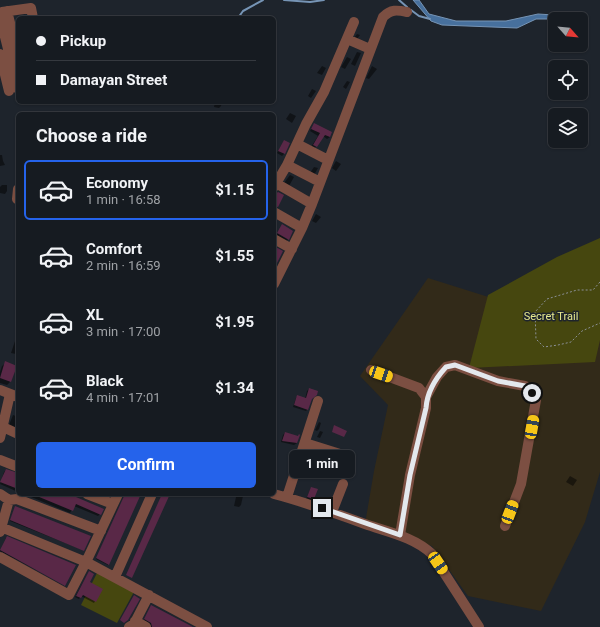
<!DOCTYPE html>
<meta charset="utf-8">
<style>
:root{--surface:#161b21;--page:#1f242a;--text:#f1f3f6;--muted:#9ea1a5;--line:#35393f;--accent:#2563eb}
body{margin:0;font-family:Roboto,sans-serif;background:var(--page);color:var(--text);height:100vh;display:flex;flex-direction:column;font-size:15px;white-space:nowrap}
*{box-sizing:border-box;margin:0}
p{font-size:13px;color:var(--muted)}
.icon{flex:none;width:22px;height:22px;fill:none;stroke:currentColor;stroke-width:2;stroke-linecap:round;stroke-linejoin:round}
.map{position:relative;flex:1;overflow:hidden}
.sheet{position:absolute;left:16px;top:112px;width:260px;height:384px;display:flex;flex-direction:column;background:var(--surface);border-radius:6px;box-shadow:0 1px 3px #0004,0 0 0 1px var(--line)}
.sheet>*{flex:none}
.guide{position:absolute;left:16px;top:16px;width:260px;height:88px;border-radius:6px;box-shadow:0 1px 3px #0004,0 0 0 1px var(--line);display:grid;align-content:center;height:88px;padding:0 20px;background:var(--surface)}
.needle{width:26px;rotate:117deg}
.controls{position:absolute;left:548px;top:12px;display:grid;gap:8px}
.controls a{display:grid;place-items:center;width:40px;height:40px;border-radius:6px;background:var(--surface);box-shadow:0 1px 3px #0004,0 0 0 1px var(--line);font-size:20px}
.end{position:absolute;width:18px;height:18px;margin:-9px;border:5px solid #e4e8ed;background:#111;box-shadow:0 0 0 2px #111}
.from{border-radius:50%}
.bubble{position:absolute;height:28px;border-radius:6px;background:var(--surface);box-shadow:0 1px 3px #0004,0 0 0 1px var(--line);font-size:13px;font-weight:700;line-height:28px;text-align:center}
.car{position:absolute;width:12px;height:24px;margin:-12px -6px;border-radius:5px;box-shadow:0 0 3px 1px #0007;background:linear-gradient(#f5c518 24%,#345 0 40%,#f5c518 0 76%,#345 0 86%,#f5c518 0)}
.guide b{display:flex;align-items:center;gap:14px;height:38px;font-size:15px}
.guide b+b{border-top:1px solid var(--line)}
.guide i{width:10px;height:10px;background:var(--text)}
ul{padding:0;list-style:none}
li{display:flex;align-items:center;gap:12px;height:60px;margin:0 8px 6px;padding:0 12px;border:2px solid transparent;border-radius:6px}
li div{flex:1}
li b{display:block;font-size:15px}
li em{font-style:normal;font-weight:700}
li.current{border-color:var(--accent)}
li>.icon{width:36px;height:36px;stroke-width:1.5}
h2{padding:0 20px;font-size:18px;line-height:48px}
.primary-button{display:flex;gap:8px;margin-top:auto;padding:8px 20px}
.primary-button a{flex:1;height:46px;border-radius:6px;background:var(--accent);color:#fff;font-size:16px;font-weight:700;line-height:46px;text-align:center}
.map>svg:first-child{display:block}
</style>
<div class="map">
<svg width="600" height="627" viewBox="0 0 600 627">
<rect width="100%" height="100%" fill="#1e242c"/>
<path fill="#322a19" d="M428,278L600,332V472L585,522L541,611L468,596L432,546L365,524L374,471L388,405L360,376Z"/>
<path fill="#46470f" d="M600,238V340L595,362L469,368L488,295L557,257Z
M98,571L135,590L117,623L81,605Z"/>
<path fill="#47709d" stroke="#7694b5" d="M413,0H419L429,14L456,21H506L538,14L554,15L561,19H555V22L547,19H536L517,28L442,25L431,21Z"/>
<path fill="#0007" d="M357,34L360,35L357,39L354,38Z
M357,52L361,53L355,66L351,64Z
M347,57L351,59L345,69L341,67Z
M322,66L326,68L322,75L317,73Z
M372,66L377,69L369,79L366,78Z
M347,81L350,82L346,89L343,87Z
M312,89L316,91L311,98L308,96Z
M215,102H222L221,106L219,108L214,107Z
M290,113L296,116L292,123L286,119Z
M314,124L330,137L327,139L323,136L314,149L311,147L318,136L310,131Z
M284,141V154L282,156L277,153Z
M0,155H2L3,161L5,165L0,166Z
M336,161L341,164L336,171L332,168Z
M314,167L318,168L314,175L310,173Z
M290,175L294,177L289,186L284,183Z
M2,185H7V191L5,194L0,193V187Z
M316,214L321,217L316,223L312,221Z
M283,226L288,239L285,243L275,237Z
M18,332V351L16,354L11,353Z
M6,363L10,382L7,385L0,383V372L2,366Z
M309,389L311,399L308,409L306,411L293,407L296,398L297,397L305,399L307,391Z
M13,415L18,417V430L9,425Z
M319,422L321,423L319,429L317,431L315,430Z
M320,431L323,432L320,438L317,437Z
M285,433L297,443L294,445L281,442L283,435Z
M341,461L346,462L341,475L339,477L334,475L338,464Z
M6,470L18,475V492L0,484L4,472Z
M570,476L577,480L573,486L566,482Z
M311,488L314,499L311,501L306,499Z
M24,494H67L100,514L98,516L74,506L70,513Z
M126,494H140L108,565L96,559Z
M238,495L243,496L241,505L239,507L234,506L236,497Z
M15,508L83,550L10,521Z
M6,538L65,585L0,551Z
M89,572V582L95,601L94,603L81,596L79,599L75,597Z
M151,606L191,627H151V625L144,620Z"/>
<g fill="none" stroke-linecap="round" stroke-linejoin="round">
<path stroke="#7694b5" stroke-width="2" d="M284,0L310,2L324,0
M399,0L407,7
M411,10L419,16L430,19
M238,18L243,11L263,0"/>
</g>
<path fill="#592847" d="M314,123L332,132L330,137L325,135L317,147L313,145L320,133L311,129Z
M284,140L290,143L285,154L278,151Z
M278,192L284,195L278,207L274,206V195Z
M282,224L293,231L289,240L277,233Z
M274,246L283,251L277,263L274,261Z
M5,361L17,366L11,382L0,378Z
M309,388L318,391L317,395L312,399L308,410L294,405L297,395L306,398Z
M334,425L347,431L344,437L332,432Z
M285,432L298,436L299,434L300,435L297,443L282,441Z
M340,460L347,462L342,475L336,473Z
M6,469L18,473V489L0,482Z
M311,487L318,489L314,499L307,497Z
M32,494H47L54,496L55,494H69L104,509L101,515L76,504L73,511Z
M125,494H141L109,565L96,558Z
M162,494H170L132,578L126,575Z
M15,506L91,536L84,551L10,520Z
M7,536L76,565L65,586L0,550Z
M89,571L94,574L90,582L103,589L96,602L83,595L81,598L76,596Z
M134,595L140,599L128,620L124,623L120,620Z
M151,605L193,627H152L151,623L144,619Z"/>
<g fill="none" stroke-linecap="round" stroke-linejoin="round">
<path stroke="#8b9096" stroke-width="1" stroke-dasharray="2 2" stroke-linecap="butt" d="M600,282L593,290H577L547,299L535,312L536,339L544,347L558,345L571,342L582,331L600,323"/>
<path stroke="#7c4f42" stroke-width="10" d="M7,11L18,54
M2,12L31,8L33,18
M0,17L18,89
M347,39L370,49
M0,54L9,91
M297,144L328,160
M287,165L320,182
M274,182L312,204
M274,187L287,165L306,124L324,92L354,22
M17,199L18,189
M274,212L302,228
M274,239L292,249
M274,284L302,228L312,204L383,17C391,9 397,10 407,12
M371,370L419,388L426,397V408L410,475L400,535
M0,390L18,397
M426,397L437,377L446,367L455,365L498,381L525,386L532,393L536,400L521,484L505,526
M3,427L18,434
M0,438L10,394
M305,443L340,454
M0,460L18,467
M0,494L9,500L17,499L101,531
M87,494L113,504
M274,494C305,502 335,513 365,524C388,532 414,537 432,554L479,627
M287,497L318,401
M332,512L343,484
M1,527L86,562L207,627
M0,532L9,500
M0,557L69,595L86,562L118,494
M115,577L152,494
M135,621L146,627
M129,627L134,624L149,595"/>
</g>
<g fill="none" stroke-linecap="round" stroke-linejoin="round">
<path stroke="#e4e8ed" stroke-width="5" d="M322,508L400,535L410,475L426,408C427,392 435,379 446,367L455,365L498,381L525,386L532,393"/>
</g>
<g text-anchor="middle" stroke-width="3" stroke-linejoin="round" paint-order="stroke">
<g font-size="11" fill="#e6e98e" stroke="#1e242c">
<text x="551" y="320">Secret Trail</text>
</g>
</g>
</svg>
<div class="controls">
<a><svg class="needle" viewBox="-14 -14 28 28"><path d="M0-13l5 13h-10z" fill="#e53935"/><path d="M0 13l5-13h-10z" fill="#9ea1a5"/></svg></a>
<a><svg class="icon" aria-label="locate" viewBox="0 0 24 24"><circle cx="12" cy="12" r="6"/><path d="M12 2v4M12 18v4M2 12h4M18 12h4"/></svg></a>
<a><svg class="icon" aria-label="layers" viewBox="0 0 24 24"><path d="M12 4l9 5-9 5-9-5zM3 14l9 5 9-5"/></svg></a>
</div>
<i class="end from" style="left:532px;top:393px"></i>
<i class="end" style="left:322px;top:508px"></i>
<div class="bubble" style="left:289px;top:450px;width:66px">1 min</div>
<i class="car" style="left:381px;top:374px;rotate:109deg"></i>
<i class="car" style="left:532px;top:427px;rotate:10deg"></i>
<i class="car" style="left:510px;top:512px;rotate:21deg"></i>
<i class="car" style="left:438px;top:563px;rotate:146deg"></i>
<div class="guide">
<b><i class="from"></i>Pickup</b>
<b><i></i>Damayan Street</b>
</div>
<section class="sheet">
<h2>Choose a ride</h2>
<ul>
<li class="current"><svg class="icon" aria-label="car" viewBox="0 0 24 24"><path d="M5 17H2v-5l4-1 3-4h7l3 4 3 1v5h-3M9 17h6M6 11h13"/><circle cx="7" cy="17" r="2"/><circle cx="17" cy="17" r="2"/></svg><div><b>Economy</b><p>1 min · 16:58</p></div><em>$1.15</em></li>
<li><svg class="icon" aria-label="car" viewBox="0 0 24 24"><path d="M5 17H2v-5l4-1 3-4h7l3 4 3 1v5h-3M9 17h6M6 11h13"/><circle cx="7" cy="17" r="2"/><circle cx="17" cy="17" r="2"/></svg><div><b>Comfort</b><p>2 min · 16:59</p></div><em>$1.55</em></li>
<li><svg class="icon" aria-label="car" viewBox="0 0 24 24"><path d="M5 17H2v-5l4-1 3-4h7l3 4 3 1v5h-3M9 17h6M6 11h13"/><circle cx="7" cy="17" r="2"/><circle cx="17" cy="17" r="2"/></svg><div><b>XL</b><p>3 min · 17:00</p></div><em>$1.95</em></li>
<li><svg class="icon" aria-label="car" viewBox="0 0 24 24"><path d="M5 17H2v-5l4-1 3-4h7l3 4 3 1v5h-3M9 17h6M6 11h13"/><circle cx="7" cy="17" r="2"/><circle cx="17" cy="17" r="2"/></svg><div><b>Black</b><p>4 min · 17:01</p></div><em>$1.34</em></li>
</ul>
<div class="primary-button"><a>Confirm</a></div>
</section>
</div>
